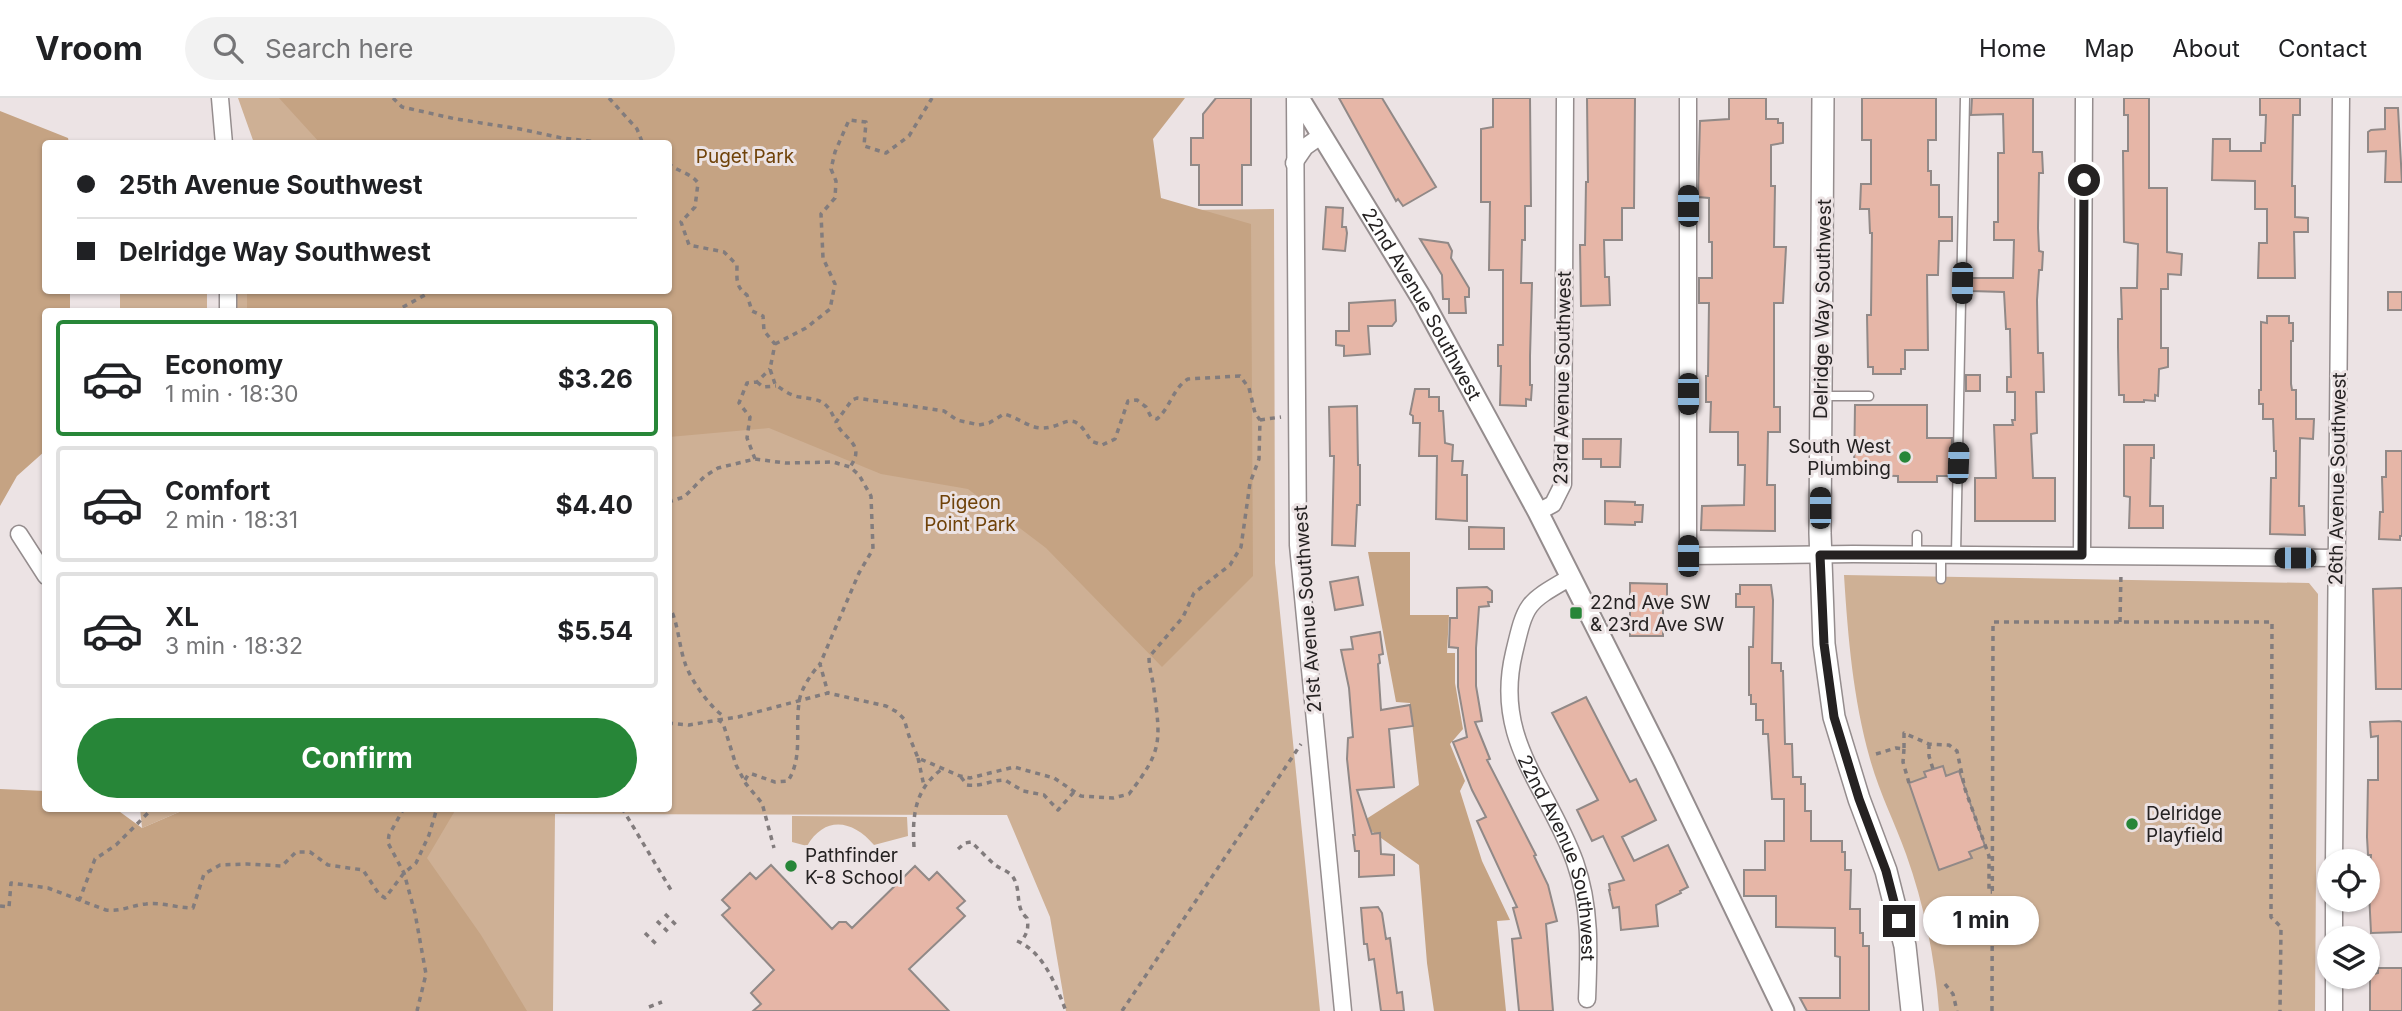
<!DOCTYPE html>
<meta charset="utf-8">
<style>
:root{--surface:#fff;--page:#f2f2f2;--text:#202124;--muted:#757577;--line:#e0e0e0;--accent:#278638}
body{margin:0;font-family:Inter,sans-serif;background:var(--page);color:var(--text);height:100vh;display:flex;flex-direction:column;font-size:26px;white-space:nowrap}
*{box-sizing:border-box;margin:0}
p{font-size:23px;color:var(--muted)}
.icon{flex:none;width:38px;height:38px;fill:none;stroke:currentColor;stroke-width:2;stroke-linecap:round;stroke-linejoin:round}
.map{position:relative;flex:1;overflow:hidden}
.side{position:absolute;left:42px;top:210px;width:630px;height:504px;display:flex;flex-direction:column;background:var(--surface);border-radius:7px;box-shadow:0 2px 5px #0004}
.side>*{flex:none}
.guide{position:absolute;left:42px;top:42px;width:630px;height:154px;border-radius:7px;box-shadow:0 2px 5px #0004;display:grid;align-content:center;height:154px;padding:0 35px;background:var(--surface)}
.buttons{position:absolute;left:2317px;top:751px;display:grid;gap:14px}
.buttons a{display:grid;place-items:center;width:63px;height:63px;border-radius:50%;background:var(--surface);box-shadow:0 2px 5px #0004;font-size:35px}
.end{position:absolute;width:32px;height:32px;margin:-16px;border:9px solid #252222;background:#fff;box-shadow:0 0 0 4px #fff}
.from{border-radius:50%}
.bubble{position:absolute;height:49px;border-radius:24px;background:var(--surface);box-shadow:0 2px 5px #0004;font-size:23px;font-weight:700;line-height:49px;text-align:center}
.car{position:absolute;width:21px;height:42px;margin:-21px -10px;border-radius:9px;box-shadow:0 0 5px 2px #0007;background:linear-gradient(#222 24%,#8ab4d8 0 40%,#222 0 76%,#8ab4d8 0 86%,#222 0)}
.guide b{display:flex;align-items:center;gap:24px;height:66px;font-size:26px}
.guide b+b{border-top:2px solid var(--line)}
.guide i{width:18px;height:18px;background:var(--text)}
ul{padding:12px 0 0;list-style:none}
li{display:flex;align-items:center;gap:21px;height:116px;margin:0 14px 10px;padding:0 21px;border:4px solid var(--line);border-radius:7px}
li div{flex:1}
li b{display:block;font-size:26px}
li em{font-style:normal;font-weight:700}
li.selected{border-color:var(--accent)}
li>.icon{width:63px;height:63px;stroke-width:1.5}
.cta{display:flex;gap:14px;margin-top:auto;padding:14px 35px}
.cta a{flex:1;height:80px;border-radius:42px;background:var(--accent);color:#fff;font-size:28px;font-weight:700;line-height:80px;text-align:center}
header{display:flex;align-items:center;gap:42px;box-sizing:border-box;height:98px;padding:0 35px;background:var(--surface);border-bottom:2px solid var(--line)}
header strong{font-size:33px}
nav{display:flex;gap:38px;margin-inline-start:auto;font-size:24px}
.search{width:490px;height:63px;background:var(--page);display:flex;align-items:center;gap:18px;box-sizing:border-box;padding:0 24px;border-radius:38px;color:var(--muted);font-size:26px}
.map>svg:first-child{display:block}
</style>
<header>
<strong>Vroom</strong>
<div class="search"><svg class="icon" aria-label="search" viewBox="0 0 24 24"><circle cx="10" cy="10" r="6"/><path d="M15 15l6 6"/></svg>Search here</div>
<nav><a>Home</a><a>Map</a><a>About</a><a>Contact</a></nav>
</header>
<div class="map">
<svg width="2402" height="913" viewBox="0 0 2402 913">
<rect width="100%" height="100%" fill="#ece3e4"/>
<path fill="#ceb095" d="M238,0H1177L1107,113L1274,111L1275,465L1320,913H1066L1050,819L1007,717L555,716L553,913H423V711L668,710V214H221V192H668V46L254,45Z
M120,193H207V213H120Z
M1844,477L2309,485L2318,496L2315,913H1939C1935,860 1924,806 1906,756C1895,725 1879,694 1870,661C1853,600 1848,540 1844,477Z
M140,710L186,711L142,730Z
M792,718L907,719L908,738L874,747C853,722 825,717 807,748L792,744Z"/>
<path fill="#c5a383" d="M279,0H1185L1153,41L1161,100L1251,126L1253,478L1162,569L1046,450L968,391L881,376L769,330L669,339L668,214L247,213V193L668,192V46L320,45Z
M0,13L68,40L69,45L46,46V192L70,193V213L46,214L45,353L17,378L0,408Z
M1368,454H1410V517H1449L1447,555H1455V585L1463,631L1450,646L1465,683L1460,693L1482,763L1510,822L1497,823L1506,913H1434L1427,865L1419,767L1360,725L1419,687L1410,605L1396,604Z
M0,691L45,693L46,710L116,711L142,730L186,711H456L427,760L481,837L527,913H0Z"/>
<path fill="#e6b6a7" stroke="#918987" stroke-width="2" d="M1216,0H1251V67H1242V107H1199V67H1191V40H1203V16Z
M1339,0H1382L1436,89L1403,108L1398,101L1396,103Z
M1493,0H1530L1531,108H1525V142H1522L1521,185H1532L1530,258V287H1532L1531,302L1526,301V308L1500,307L1501,268H1498V247H1503V172H1489L1490,104H1481V31L1493,29Z
M1587,0H1635L1634,110H1622V142H1604L1605,179H1609L1610,207L1581,208L1580,147H1585L1586,84H1588Z
M1729,0H1766V21H1778V25H1783V45L1771,47V88H1775L1774,149H1786L1783,205H1774V309H1780V334H1768L1767,387H1775V433L1701,432L1702,408L1744,407L1745,367H1738V334H1710L1711,304H1706V278H1708L1709,205H1699V180H1712V144H1709V100L1698,99L1700,23L1729,21Z
M1862,0H1936V42H1928V73H1931V87H1939V119H1952V143H1939L1938,177H1927L1928,252H1905V271H1901V276H1873V269H1868L1867,217H1871L1872,135H1870L1869,111H1860L1861,86H1871V42H1862Z
M1972,0H2033V54H2042L2043,75H2039L2038,130L2039,153L2043,154L2042,172H2039L2037,202L2038,255H2043L2044,294H2036L2037,335L2031,336L2033,380H2055V423H1975V380H1996L1994,327H2013L2012,322H2015V294H2007V279H2011L2010,231H2006L2004,194L1971,193V180H2013L2014,142H1994V124H1998V55H2004L2003,16L1971,17Z
M2124,0H2149V90H2167V154L2182,156L2181,177L2168,176V191H2161V250H2168V269L2159,271L2158,298L2155,297V303L2144,302V304H2124V297H2119L2118,249V221H2122L2121,190H2137L2138,146L2124,144L2123,53H2128V17H2124Z
M2260,0H2300V17H2293L2292,88H2295V119L2308,120V134H2294L2295,180H2258L2259,145H2267V111H2255V83L2212,82L2213,41H2230V53H2261V45H2265L2266,17H2260Z
M2385,10H2398L2402,84H2385L2386,53L2368,54V34L2371,32L2385,31Z
M1326,109L1343,110L1342,129H1346L1347,135L1345,153L1323,151Z
M1420,141L1448,145L1452,153L1451,160L1469,190V199H1465L1466,215H1449V201H1443L1442,177Z
M2388,194H2402V212H2388Z
M1395,202L1396,223L1392,228H1368L1370,256L1344,258V248L1336,247V233H1349V205Z
M2267,218H2289V225H2293V243H2291V286L2292,292H2296V321H2314L2313,341L2300,340L2299,408H2304L2305,437L2270,436L2271,380H2276V353H2274L2273,321H2263V306H2259V292H2261V224L2267,225Z
M1966,277H1980V293H1966Z
M1415,291H1429V299H1439V313H1443L1445,345L1453,347L1452,363H1463L1462,377H1467V423L1436,421L1437,358H1419L1420,325H1413V318L1410,316Z
M1855,307H1927V340H1952L1951,378H1937V384H1898V378L1854,377Z
M1357,308L1358,367H1360V407H1357L1355,448L1332,447L1334,358H1330L1329,309Z
M1583,341H1621L1620,369H1601V361H1583Z
M2124,347H2154V360H2151L2150,408H2163V430H2129L2130,399L2124,398Z
M2386,353H2402V438H2400V442L2379,441L2380,414H2383L2382,379H2386Z
M1605,403L1635,404V407H1643L1642,424H1635V427L1605,426Z
M1469,429L1504,430V451H1469Z
M1358,479L1363,507L1335,512L1330,484Z
M1630,485L1667,486V507H1663V538H1630Z
M1740,487H1771L1773,502L1772,565H1781V573H1783L1785,646H1792L1793,679H1801V686H1805V713H1811V743H1842V754H1845V772H1851L1850,811H1860V835H1863V848H1869V913H1807L1800,900H1840V859L1835,858V830L1776,829V798H1744V772H1765V743H1784V701H1772L1768,636H1763V622H1756V606H1751V597H1749V549H1753L1754,509H1736V496H1740Z
M1487,489L1492,493V504H1488L1489,508L1479,509L1476,550V588L1482,623L1475,624L1490,661L1487,662L1536,757L1534,758L1548,787L1557,823L1546,826L1553,913H1519L1512,841L1521,840L1513,810L1517,809L1477,723L1486,719L1472,692L1453,644L1467,639L1458,589V550L1449,549L1450,520H1457V490Z
M2402,490V591H2376L2373,491Z
M1380,534L1383,556L1379,557L1380,565L1378,566L1381,612L1410,607L1413,628L1389,631L1394,689L1357,692L1372,736L1380,735L1381,756L1394,757V777L1359,779V753H1355L1353,737H1355L1347,661L1348,640L1353,639L1349,590L1341,552L1353,551L1351,539Z
M1586,599L1630,684L1636,681L1656,722L1622,739L1634,763L1668,747L1688,789L1680,793L1681,795L1656,807L1658,828L1621,832L1619,809L1613,810L1609,792H1610L1609,786L1624,782L1603,738L1592,743L1577,712L1598,702L1552,615Z
M2399,623L2402,624V834L2371,835L2369,794L2371,757H2368L2367,739L2368,682H2378V638L2371,639L2370,624Z
M1943,668L1946,678L1959,673L1985,748L1969,754L1972,760L1939,772L1909,685L1926,679L1924,674Z
M771,767L832,831L839,824H846L852,830L915,768L929,782L937,774L965,803L957,810L965,818L909,871L949,913H753L761,906L751,895L774,872L722,817L730,810L722,802L750,775L756,781Z
M1378,809L1382,815L1386,841L1390,840L1397,895L1402,894L1404,913H1381L1374,861L1369,862L1367,846H1364L1361,810Z
M2378,870H2402V913H2370V877L2378,875Z"/>
<g fill="none" stroke-linecap="round" stroke-linejoin="round">
<g stroke="#958d8e" stroke-width="11">
<path id="service" d="M1823,298H1869
M1917,437V456
M1941,456V481
M1956,456L1965,0"/>
</g>
<g stroke="#958d8e" stroke-width="19">
<g id="minor">
<path d="M220,0L224,46"/>
<path d="M1295,0L1298,447L1343,913"/>
<path d="M1688,0V458L1853,456L2337,460"/>
<path d="M1294,65L1305,49L1322,37"/>
<path d="M228,214V192"/>
<path d="M1538,414L1553,406L1563,386L1565,0"/>
<path d="M19,436L46,478"/>
<path d="M2082,457L2084,0"/>
<path id="s1" d="M1571,479C1526,505 1526,504 1514,555C1493,643 1548,688 1575,764C1591,809 1589,854 1587,901"/>
<path d="M2334,763L2341,0"/>
<path d="M2334,840V802"/>
<path d="M2334,878V913"/>
</g>
</g>
<g stroke="#958d8e" stroke-width="23">
<g id="tertiary">
<path id="s2" d="M1299,0L1422,201L1538,414L1664,664L1784,913"/>
</g>
</g>
<g stroke="#958d8e" stroke-width="24">
<path id="secondary" d="M1823,0L1820,435L1824,546L1834,619L1859,701L1886,773L1905,848L1912,913"/>
</g>
<path stroke="#827c7d" stroke-width="3.5" stroke-dasharray="5 5" stroke-linecap="butt" d="M393,0L402,9L456,21L520,31L562,40L615,46
M609,0L637,31L643,46
M668,65C678,74 691,75 698,85L695,109L681,124L689,147L724,154L737,167C737,180 735,189 747,197L752,213L763,218L764,233L775,246L770,271L775,286C781,291 791,298 800,299C819,302 826,301 835,322
M394,214L434,192
M775,246L806,230L830,211L835,186L823,160L821,116L835,100L836,83L831,71L835,54L849,22L866,24L864,48L886,55L909,38L932,0
M757,284L763,289L776,288
M1260,322L1281,319
M755,361L747,340L750,319L739,305L747,285L757,284L770,271
M668,404L684,399L705,378L718,370L755,361L785,365L833,364L850,369L859,377L871,398L873,451L859,475L820,566L828,595
M668,506C679,525 678,545 685,565C690,581 711,611 725,619
M2120,524L2121,474
M718,622L738,619L828,595L886,608L897,614L904,621L909,638L918,660L960,678L970,680L1014,669L1054,680L1081,698L1113,700L1129,696C1162,653 1161,644 1154,592C1153,581 1149,571 1149,559L1183,519L1194,495L1230,467L1241,449L1250,385L1259,361L1260,322L1255,315L1249,290L1240,278L1188,281C1173,290 1170,310 1157,321L1151,319L1146,309L1137,302L1128,303L1115,341L1102,347L1091,343C1071,307 1066,331 1040,330C1028,329 1017,319 1004,316L989,325L979,327L957,322L944,313L857,300L852,302L836,324C842,341 867,345 850,369
M668,625L689,627L718,622L723,625L736,667L746,686L762,705L774,750
M1929,646V658L1933,671
M1904,651L1903,664L1909,685
M1876,656L1896,650L1904,651V635L1929,646L1949,647L1957,653L1965,691L1989,758V794H1992
M918,660L924,688
M961,679L967,687C981,689 991,682 1005,682L1023,693L1044,697L1058,712L1074,694
M745,682L748,677L752,676L775,684L788,683C803,659 795,632 799,605C800,592 811,576 820,566
M404,710L389,737L388,745L404,775L415,815L426,876L417,913
M622,710L671,792
M914,749C912,717 915,691 942,671
M958,751L965,745L971,744C979,751 987,760 995,767C1001,771 1010,774 1013,779C1022,793 1014,809 1027,820C1029,831 1027,835 1021,844
M79,803L95,761L116,747L153,710
M0,808L9,809L11,785L48,790L106,812C121,814 132,807 146,806C161,804 177,810 193,810L204,776L220,767L247,766L282,768L296,754H310L328,767L363,772L379,796L385,800L404,775L416,765L429,737L437,710
M665,816L679,830
M657,823L671,837
M645,835L659,849
M1017,843C1044,854 1056,888 1066,913
M1945,886L1953,896L1957,913
M649,909L662,904
M1122,913L1301,646
M1992,913L1993,524H2272L2271,819L2281,829L2280,913"/>
<use href="#service" stroke="#fff" stroke-width="8"/>
<use href="#minor" stroke="#fff" stroke-width="16"/>
<use href="#tertiary" stroke="#fff" stroke-width="19"/>
<use href="#secondary" stroke="#fff" stroke-width="21"/>
</g>
<g fill="none" stroke-linecap="round" stroke-linejoin="round">
<path stroke="#252222" stroke-width="9" d="M1899,823L1886,773L1859,701L1834,619L1824,546L1820,457H2082L2084,82"/>
</g>
<g fill="#278638" stroke="#ece3e4" stroke-width="2.5">
<circle cx="1905" cy="359" r="7"/>
<rect x="1569" y="508" width="14" height="14" rx="3.5"/>
<circle cx="2132" cy="726" r="7"/>
<circle cx="791" cy="768" r="7"/>
</g>
<g text-anchor="middle" stroke-width="6" stroke-linejoin="round" paint-order="stroke">
<g font-size="19" fill="#6f4209" stroke="#ece3e4">
<text x="745" y="65">Puget Park</text>
<text x="970" y="411">Pigeon<tspan x="970" dy="22">Point Park</tspan></text>
</g>
<g font-size="19" fill="#252222" stroke="#ece3e4">
<text dy="7" stroke="none"><textPath href="#s2" startOffset="240">22nd Avenue Southwest</textPath></text>
<text transform="translate(1822 211) rotate(-89)" y="7">Delridge Way Southwest</text>
<text transform="translate(1562 280) rotate(-89)" y="7">23rd Avenue Southwest</text>
<text transform="translate(2337 381) rotate(-89)" y="7">26th Avenue Southwest</text>
<text transform="translate(1307 511) rotate(-94)" y="7">21st Avenue Southwest</text>
<text dy="7" stroke="none"><textPath href="#s1" startOffset="315">22nd Avenue Southwest</textPath></text>
</g>
<g font-size="19" fill="#252222" stroke="#ece3e4" text-anchor="start">
<text x="1891" y="355" text-anchor="end">South West<tspan x="1891" dy="22">Plumbing</tspan></text>
<text x="1590" y="511">22nd Ave SW<tspan x="1590" dy="22">&amp; 23rd Ave SW</tspan></text>
<text x="2146" y="722">Delridge<tspan x="2146" dy="22">Playfield</tspan></text>
<text x="805" y="764">Pathfinder<tspan x="805" dy="22">K-8 School</tspan></text>
</g>
</g>
</svg>
<div class="buttons">
<a><svg class="icon" aria-label="locate" viewBox="0 0 24 24"><circle cx="12" cy="12" r="6"/><path d="M12 2v4M12 18v4M2 12h4M18 12h4"/></svg></a>
<a><svg class="icon" aria-label="layers" viewBox="0 0 24 24"><path d="M12 4l9 5-9 5-9-5zM3 14l9 5 9-5"/></svg></a>
</div>
<i class="end from" style="left:2084px;top:82px"></i>
<i class="end" style="left:1899px;top:823px"></i>
<div class="bubble" style="left:1923px;top:798px;width:116px">1 min</div>
<i class="car" style="left:1688px;top:108px;rotate:0deg"></i>
<i class="car" style="left:1962px;top:185px;rotate:181deg"></i>
<i class="car" style="left:1688px;top:296px;rotate:180deg"></i>
<i class="car" style="left:1958px;top:365px;rotate:2deg"></i>
<i class="car" style="left:1820px;top:410px;rotate:0deg"></i>
<i class="car" style="left:1688px;top:458px;rotate:0deg"></i>
<i class="car" style="left:2295px;top:460px;rotate:270deg"></i>
<div class="guide">
<b><i class="from"></i>25th Avenue Southwest</b>
<b><i></i>Delridge Way Southwest</b>
</div>
<section class="side">
<ul>
<li class="selected"><svg class="icon" aria-label="car" viewBox="0 0 24 24"><path d="M5 17H2v-5l4-1 3-4h7l3 4 3 1v5h-3M9 17h6M6 11h13"/><circle cx="7" cy="17" r="2"/><circle cx="17" cy="17" r="2"/></svg><div><b>Economy</b><p>1 min · 18:30</p></div><em>$3.26</em></li>
<li><svg class="icon" aria-label="car" viewBox="0 0 24 24"><path d="M5 17H2v-5l4-1 3-4h7l3 4 3 1v5h-3M9 17h6M6 11h13"/><circle cx="7" cy="17" r="2"/><circle cx="17" cy="17" r="2"/></svg><div><b>Comfort</b><p>2 min · 18:31</p></div><em>$4.40</em></li>
<li><svg class="icon" aria-label="car" viewBox="0 0 24 24"><path d="M5 17H2v-5l4-1 3-4h7l3 4 3 1v5h-3M9 17h6M6 11h13"/><circle cx="7" cy="17" r="2"/><circle cx="17" cy="17" r="2"/></svg><div><b>XL</b><p>3 min · 18:32</p></div><em>$5.54</em></li>
</ul>
<div class="cta"><a>Confirm</a></div>
</section>
</div>
